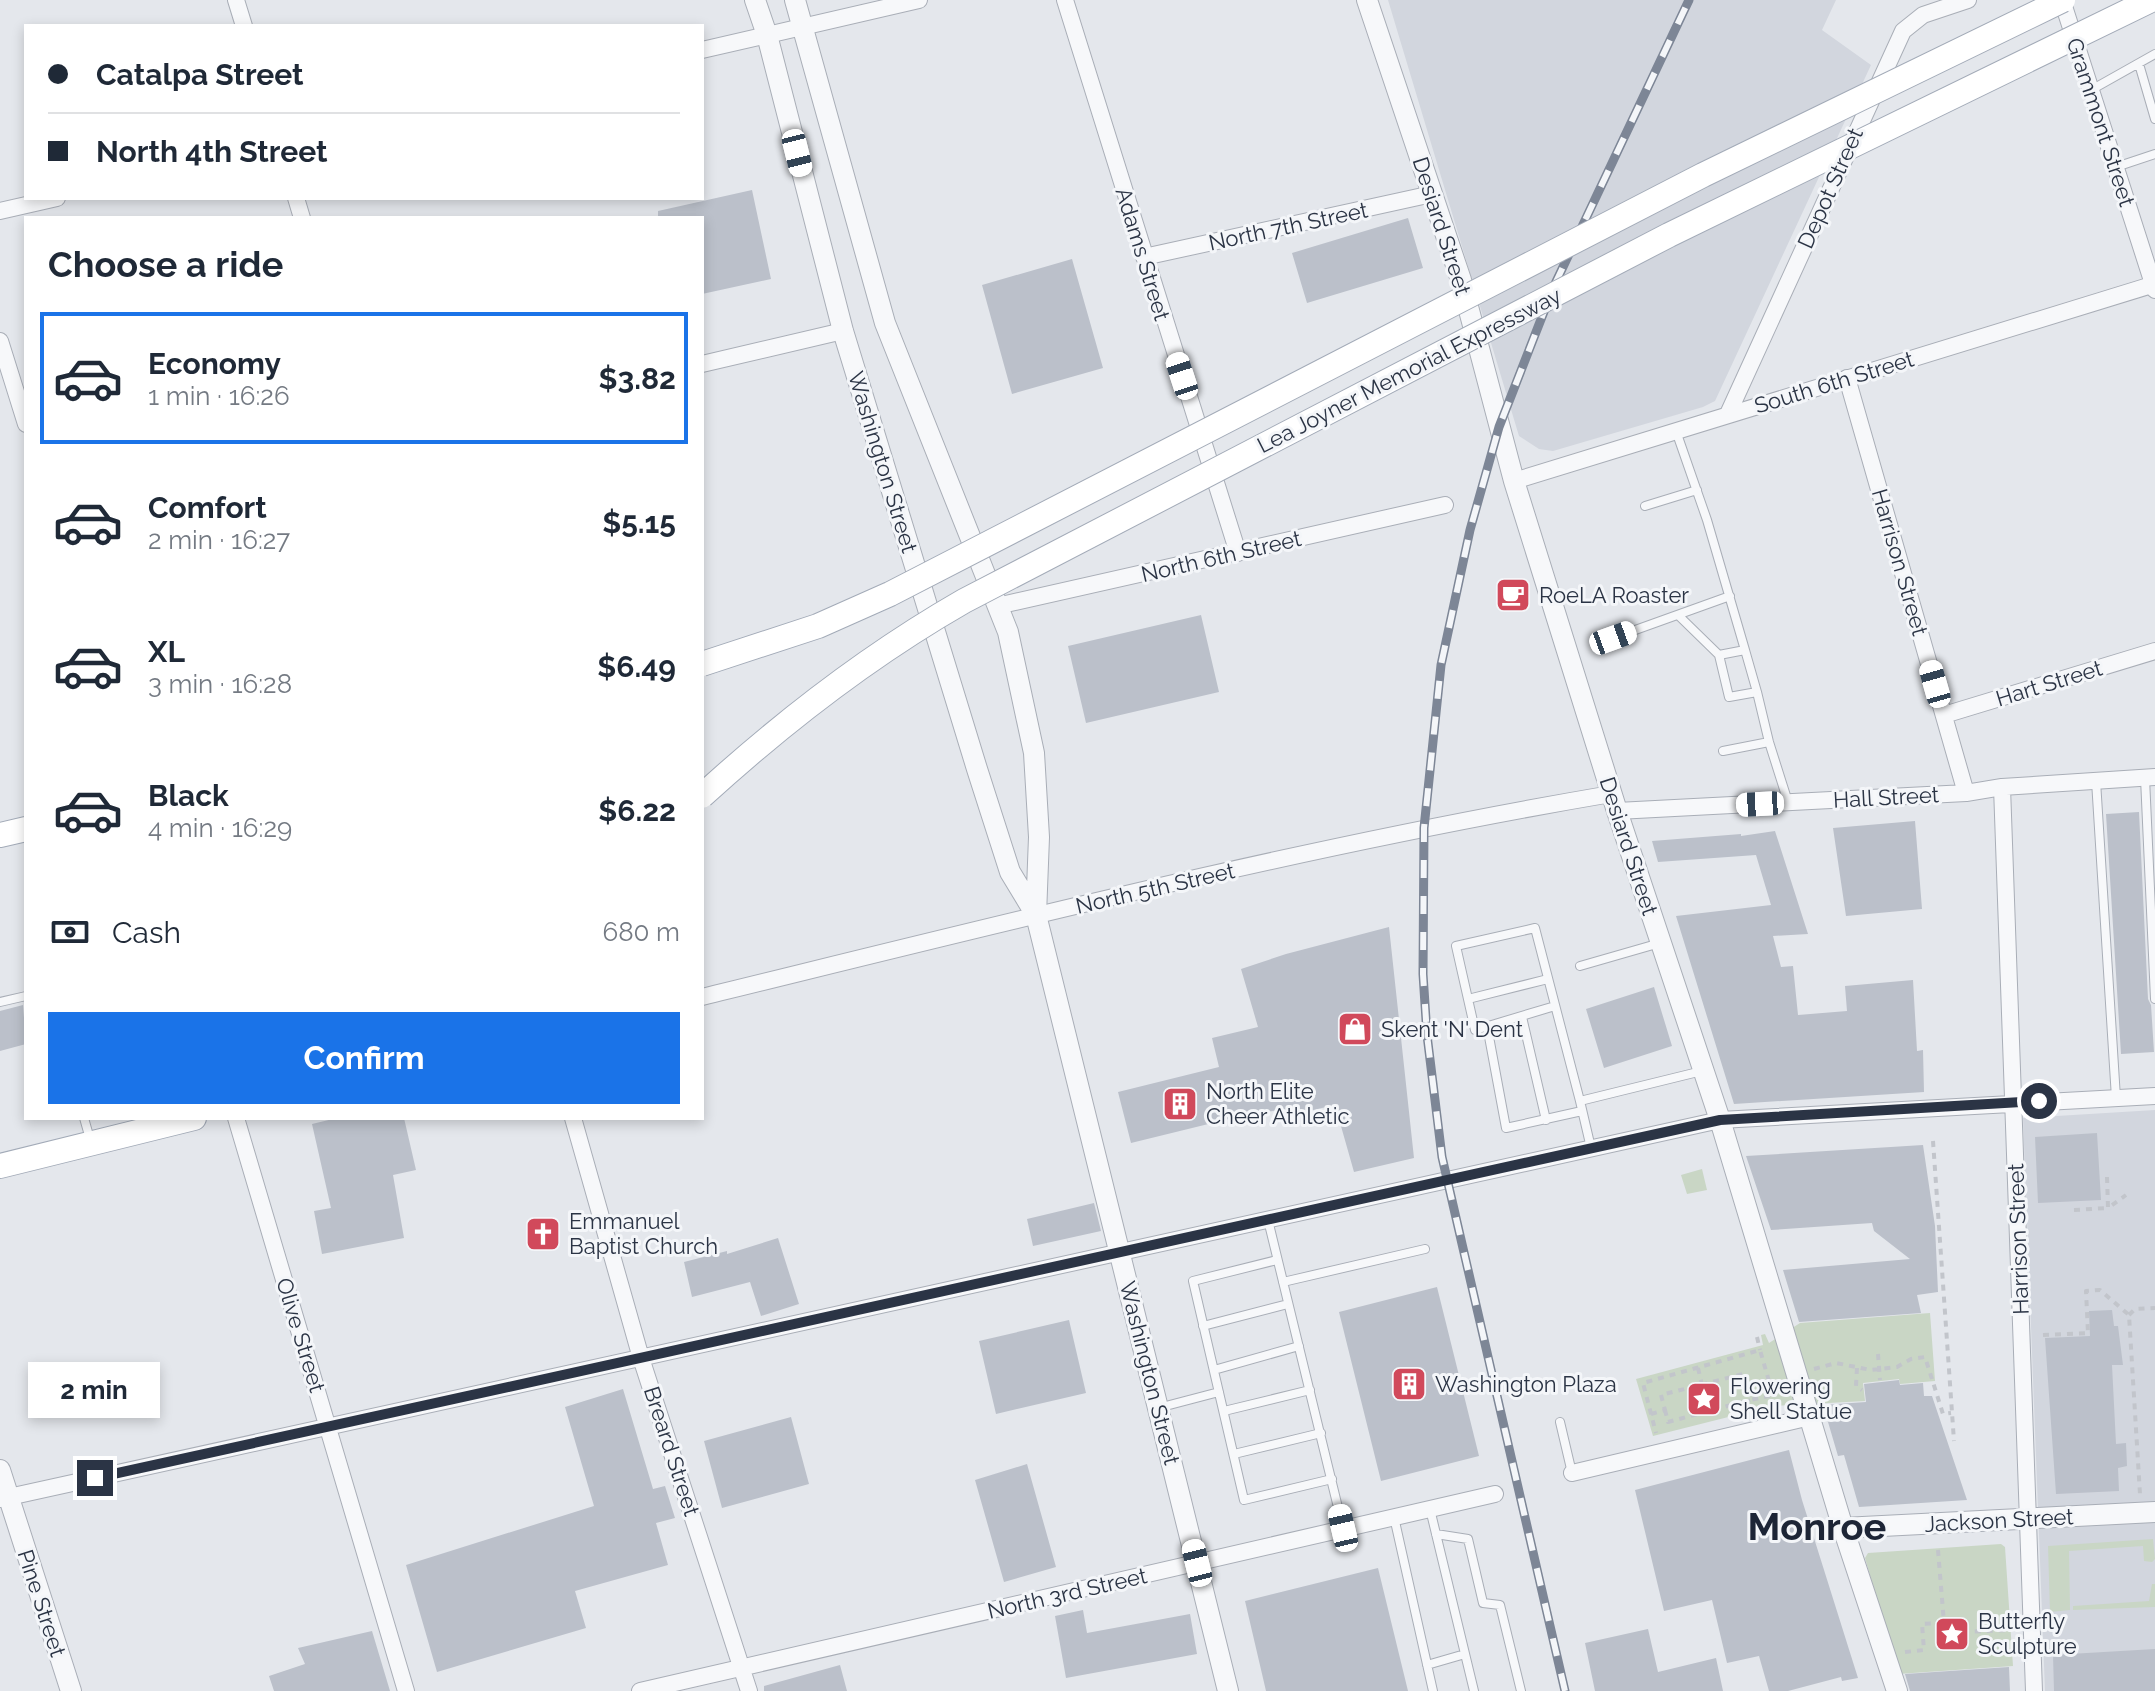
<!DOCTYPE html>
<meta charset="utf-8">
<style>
:root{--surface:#fff;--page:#f2f2f3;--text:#1f2937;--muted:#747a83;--line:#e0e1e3;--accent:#1a73e8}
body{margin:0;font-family:Raleway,sans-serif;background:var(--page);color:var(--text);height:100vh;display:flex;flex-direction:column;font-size:30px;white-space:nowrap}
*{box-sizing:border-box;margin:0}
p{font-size:26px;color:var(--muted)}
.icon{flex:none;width:44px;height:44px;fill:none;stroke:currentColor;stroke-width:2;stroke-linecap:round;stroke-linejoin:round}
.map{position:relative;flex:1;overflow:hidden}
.panel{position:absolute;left:24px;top:216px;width:680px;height:904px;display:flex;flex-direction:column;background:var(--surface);border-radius:0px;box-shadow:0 4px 12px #0003}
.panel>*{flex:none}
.hud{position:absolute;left:24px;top:24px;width:680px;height:176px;border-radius:0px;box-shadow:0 4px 12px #0003;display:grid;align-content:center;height:176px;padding:0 24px;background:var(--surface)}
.end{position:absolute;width:36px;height:36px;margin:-18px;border:10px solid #2b3445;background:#fff;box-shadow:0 0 0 4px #fff}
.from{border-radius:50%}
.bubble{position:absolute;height:56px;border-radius:0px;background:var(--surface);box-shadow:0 4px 12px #0003;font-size:26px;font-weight:700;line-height:56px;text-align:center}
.car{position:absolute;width:24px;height:48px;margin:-24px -12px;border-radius:10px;box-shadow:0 0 6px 2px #0007;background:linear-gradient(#fff 24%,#345 0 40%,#fff 0 76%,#345 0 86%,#fff 0)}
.hud b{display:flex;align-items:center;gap:28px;height:76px;font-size:30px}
.hud b+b{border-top:2px solid var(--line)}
.hud i{width:20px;height:20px;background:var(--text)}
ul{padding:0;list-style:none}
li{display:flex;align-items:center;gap:24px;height:132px;margin:0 16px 12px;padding:0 8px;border:4px solid transparent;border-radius:0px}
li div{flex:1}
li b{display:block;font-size:30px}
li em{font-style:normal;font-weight:700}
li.on{border-color:var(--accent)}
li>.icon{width:72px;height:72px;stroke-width:1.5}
h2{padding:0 24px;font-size:36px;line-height:96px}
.pay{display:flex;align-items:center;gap:20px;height:88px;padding:0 24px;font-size:30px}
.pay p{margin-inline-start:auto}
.primary-button{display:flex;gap:16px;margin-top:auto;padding:16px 24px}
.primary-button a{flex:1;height:92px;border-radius:0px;background:var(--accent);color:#fff;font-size:32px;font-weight:700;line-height:92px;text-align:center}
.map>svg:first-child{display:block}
</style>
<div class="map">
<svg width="2155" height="1691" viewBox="0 0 2155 1691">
<rect width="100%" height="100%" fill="#e4e7ec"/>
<path fill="#d2d6de" d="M1388,0H1836L1822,30L1871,65L1715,401L1703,407L1553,451L1539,449L1519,436Z
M2155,1110V1691H2045L2023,1118Z"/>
<path fill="#c9d6c5" d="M1702,1169L1707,1190L1687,1194L1681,1175Z
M1930,1313L1935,1381L1900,1384L1899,1379L1863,1383L1865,1401L1772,1406L1653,1436L1636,1379L1763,1345L1761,1335L1765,1334L1769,1343L1800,1323Z
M2153,1539L2155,1559L2152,1562L2144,1561L2143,1546L2069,1551L2070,1610L2050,1612L2048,1546Z
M2001,1544L2005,1547L2013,1666L1898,1674L1865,1558L1868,1553Z
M2152,1584H2155V1607L2073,1610V1606L2149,1601Z"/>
<path fill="#bbc0ca" d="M752,190L771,279L702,294V218H658V211Z
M1408,218L1423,268L1307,303L1292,253Z
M1072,259L1103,368L1012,394L982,285Z
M1201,615L1219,692L1086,723L1068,646Z
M2139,812L2148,999L2151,1005L2154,1052L2121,1054L2106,814Z
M1915,821L1922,909L1846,916L1833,828Z
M1775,831L1808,934L1773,936L1781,967L1793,966L1798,1015L1847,1011L1845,986L1913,980L1917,1051L1923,1050L1924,1092L1734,1104L1676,916L1771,905L1756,855L1658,862L1652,841L1741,834V836Z
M1389,927L1414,1158L1354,1172L1335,1105L1287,1116L1285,1109L1241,1116L1131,1143L1118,1092L1219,1067L1212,1038L1258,1027L1241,969L1286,954Z
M1654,987L1672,1046L1604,1068L1586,1009Z
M23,1005L26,1044L0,1051V1011Z
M337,1118H404L416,1170L393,1175L404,1238L322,1254L314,1211L331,1208L312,1124Z
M2097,1133L2101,1200L2038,1203L2035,1137Z
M1923,1145L1935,1226L1938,1292L1917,1295L1921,1313L1799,1322L1783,1270L1910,1259L1874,1231L1872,1223L1771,1230L1746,1156Z
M1094,1203L1101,1231L1033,1246L1027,1219Z
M778,1238L799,1304L761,1316L750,1282L692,1297L684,1262L727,1251V1254Z
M1437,1287L1479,1456L1381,1481L1339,1312Z
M2112,1310L2114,1326H2118L2119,1334L2123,1365H2112L2116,1444L2126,1443L2127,1466L2118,1468L2119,1491L2056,1494L2045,1338L2090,1336L2089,1311Z
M1069,1320L1086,1393L996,1414L979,1341Z
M1899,1380L1900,1385L1923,1383L1924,1396H1932L1967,1500L1859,1507L1844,1455L1838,1456L1823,1405L1866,1402L1864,1384Z
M623,1389L653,1489L665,1486L675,1518L656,1523L668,1565L575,1591L586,1628L437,1672L406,1565L594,1506L565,1407Z
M791,1417L809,1484L722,1508L704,1441Z
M1789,1450L1802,1500L1858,1678L1842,1681L1841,1677L1788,1691H1769L1759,1656L1727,1663L1712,1600L1664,1611L1635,1490Z
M1027,1464L1056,1567L1004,1582L975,1480Z
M1378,1568L1408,1691H1266L1245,1601Z
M1083,1610L1087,1633L1190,1614L1197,1654L1066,1678L1055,1616Z
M1648,1629L1658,1672L1716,1658L1723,1691H1595L1585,1643Z
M372,1631L390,1691H274L269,1676L305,1664L298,1648Z
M2155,1649V1691H2054L2053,1655Z
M840,1665L847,1691H764V1686Z
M2009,1667L2010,1691H1910L1905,1674Z"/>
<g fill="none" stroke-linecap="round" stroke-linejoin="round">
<g stroke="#a9aeb7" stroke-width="10">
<path id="service" d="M2139,64L2155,119
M2091,90L2155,54
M2116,167L2155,154
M1676,431L1707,520L1745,650L1719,655L1729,697L1757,692L1745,650
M1645,506L1697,490
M1678,615L1719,655
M1613,638L1730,596
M1757,692L1769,742L1788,802
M1723,751L1769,742
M2145,778L2155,999
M2096,781L2116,1098
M1580,966L1660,943
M1468,999L1548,979
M0,1002L26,996
M1555,1006L1475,1030L1456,946L1535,928L1580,1101
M1522,1017L1546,1120
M1487,1026L1506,1128L1582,1111
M84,1118L90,1139
M1591,1148L1580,1101L1702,1071
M1268,1220L1343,1528
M1277,1260L1193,1281L1244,1500L1332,1479
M1283,1282L1425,1249
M1203,1326L1288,1304
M1214,1370L1299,1346
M1158,1408L1219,1392
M1224,1411L1310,1390
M1560,1422L1572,1473
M1234,1454L1321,1433
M1430,1509L1474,1691
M1394,1517L1433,1691
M1436,1534L1468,1539L1483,1603L1500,1605L1521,1691
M1427,1665L1465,1654"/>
</g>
<g stroke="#a9aeb7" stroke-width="18">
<path id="minor" d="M236,0L244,26
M1065,0L1238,553
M2062,0L2155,290
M702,50L919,0
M296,198L302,218
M0,211L57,198
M1144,257L1432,194
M0,341L26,424
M702,364L843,331
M1847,378L1966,793
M1728,414L1903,31L1923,15L1968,0
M1514,481L2155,284
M997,606L1445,505
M1944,715L2155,651
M2002,787L2034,1691
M1617,811L1966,793L2002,787L2155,777
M702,997C1004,923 1305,846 1611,794
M236,1118L406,1691
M573,1118L641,1358L749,1691
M1572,1473L1810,1417
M0,1499L1720,1120L2155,1096
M640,1691L1495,1494"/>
</g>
<g stroke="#a9aeb7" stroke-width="22">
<path id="tertiary" d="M755,0L767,35L843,331L977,769L1010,872L1036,915
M795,0L885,323L1008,632L1034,753L1039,837L1036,915L1228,1691
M1367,0L1461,280L1514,481L1617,811L1720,1120L1843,1528L1897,1691
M0,1470L71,1691
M1843,1528L2155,1512"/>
</g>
<g stroke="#a3abb8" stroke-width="26">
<path id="primary" d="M0,835L26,829
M0,1166L194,1118"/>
</g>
<path stroke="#c2c5cb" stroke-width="4" stroke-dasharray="6 6" stroke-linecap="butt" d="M1933,1141L1954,1441
M2107,1177L2108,1208L2126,1195
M2074,1210L2108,1208
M2129,1315L2135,1309L2155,1308
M2043,1335L2088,1333L2086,1291L2100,1290L2129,1315L2140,1494
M1757,1337L1760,1350
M1878,1354L1880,1380
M1698,1368L1702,1385
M1857,1368L1856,1386L1862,1390
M1814,1369L1836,1363L1871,1370L1897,1367L1911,1359L1925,1357L1943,1414L1951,1413
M1665,1410L1668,1422L1750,1400
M1651,1414L1665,1410L1661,1395L1743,1374L1750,1400L1773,1395L1760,1350L1643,1383L1656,1433
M1938,1550L1944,1623
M1938,1623L1939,1639H1947V1623
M1905,1652L1924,1650L1922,1624L1965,1622V1632L2008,1630"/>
<use href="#service" stroke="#f7f8fa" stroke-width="8"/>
<use href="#minor" stroke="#f7f8fa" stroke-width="16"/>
<use href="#tertiary" stroke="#f7f8fa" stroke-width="20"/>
<use href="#primary" stroke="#fff" stroke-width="24"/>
<g stroke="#7d8696" stroke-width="9">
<path id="rail" d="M1565,1691L1442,1157L1427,1035L1423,974L1424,828L1441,665L1470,530L1499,427L1554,286L1689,0"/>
</g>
<use href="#rail" stroke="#f4f6f9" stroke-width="6" stroke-dasharray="18" stroke-linecap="butt"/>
<g stroke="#a3abb8" stroke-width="26" stroke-linecap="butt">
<path id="primary-bridge" d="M702,664L818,626L890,594L1703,175L2063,0
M702,796C783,722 868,656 964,601L1669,235L2151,0"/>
</g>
<use href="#primary-bridge" stroke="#fff" stroke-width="24"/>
</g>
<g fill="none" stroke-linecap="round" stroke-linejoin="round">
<path stroke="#2b3445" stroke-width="10" d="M95,1478L1720,1120L2039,1101"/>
</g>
<defs>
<g id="cafe-square" transform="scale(1.8)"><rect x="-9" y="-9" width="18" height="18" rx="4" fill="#d1495b" stroke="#f4f6f9"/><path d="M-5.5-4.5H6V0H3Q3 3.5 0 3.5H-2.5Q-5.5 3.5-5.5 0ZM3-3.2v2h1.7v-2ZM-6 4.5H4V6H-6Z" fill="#fff"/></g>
<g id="shop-square" transform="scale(1.8)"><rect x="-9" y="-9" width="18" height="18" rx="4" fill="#d1495b" stroke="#f4f6f9"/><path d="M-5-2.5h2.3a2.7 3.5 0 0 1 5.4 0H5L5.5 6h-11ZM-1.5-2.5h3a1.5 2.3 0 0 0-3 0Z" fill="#fff"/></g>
<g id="building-square" transform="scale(1.8)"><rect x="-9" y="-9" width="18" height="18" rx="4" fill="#d1495b" stroke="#f4f6f9"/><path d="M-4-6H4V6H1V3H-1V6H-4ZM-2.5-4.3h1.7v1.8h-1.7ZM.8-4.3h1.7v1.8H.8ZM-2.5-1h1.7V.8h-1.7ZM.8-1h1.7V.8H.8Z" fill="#fff"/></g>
<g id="church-square" transform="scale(1.8)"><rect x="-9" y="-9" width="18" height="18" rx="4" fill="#d1495b" stroke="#f4f6f9"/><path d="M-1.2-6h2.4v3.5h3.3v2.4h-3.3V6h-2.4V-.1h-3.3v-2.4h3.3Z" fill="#fff"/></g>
<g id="sight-square" transform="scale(1.8)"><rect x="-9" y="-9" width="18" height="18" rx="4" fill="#d1495b" stroke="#f4f6f9"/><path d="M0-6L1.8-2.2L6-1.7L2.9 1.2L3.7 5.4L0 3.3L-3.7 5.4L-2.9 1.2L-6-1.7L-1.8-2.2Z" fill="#fff"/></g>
</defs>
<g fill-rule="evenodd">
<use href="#cafe-square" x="1513" y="595"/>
<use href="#shop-square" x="1355" y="1029"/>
<use href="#building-square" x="1180" y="1104"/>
<use href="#church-square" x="543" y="1234"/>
<use href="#building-square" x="1409" y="1384"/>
<use href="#sight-square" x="1704" y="1399"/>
<use href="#sight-square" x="1952" y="1634"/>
</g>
<g text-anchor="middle" stroke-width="6" stroke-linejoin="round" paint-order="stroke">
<g font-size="22" fill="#2b3445" stroke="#f4f6f9">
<text transform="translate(2101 122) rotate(72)" y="8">Grammont Street</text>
<text transform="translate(1830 188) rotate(-66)" y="8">Depot Street</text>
<text transform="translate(1288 226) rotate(-12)" y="8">North 7th Street</text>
<text transform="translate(1442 226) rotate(72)" y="8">Desiard Street</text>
<text transform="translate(1143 254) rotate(73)" y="8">Adams Street</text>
<text transform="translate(1409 370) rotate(-27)" y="8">Lea Joyner Memorial Expressway</text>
<text transform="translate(1834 382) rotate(-17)" y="8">South 6th Street</text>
<text transform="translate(883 462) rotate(73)" y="8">Washington Street</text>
<text transform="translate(1221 556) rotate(-13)" y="8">North 6th Street</text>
<text transform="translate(1900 562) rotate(74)" y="8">Harrison Street</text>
<text transform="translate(2049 683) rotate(-17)" y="8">Hart Street</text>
<text transform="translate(1886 797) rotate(-3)" y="8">Hall Street</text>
<text transform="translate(1629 846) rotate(72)" y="8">Desiard Street</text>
<text transform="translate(1155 888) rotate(-13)" y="8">North 5th Street</text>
<text transform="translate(2018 1239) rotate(-92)" y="8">Harrison Street</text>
<text transform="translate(301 1335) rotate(73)" y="8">Olive Street</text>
<text transform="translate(1150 1373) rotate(76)" y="8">Washington Street</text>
<text transform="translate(672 1451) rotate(72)" y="8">Breard Street</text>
<text transform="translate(1999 1520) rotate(-3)" y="8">Jackson Street</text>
<text transform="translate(1067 1593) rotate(-13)" y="8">North 3rd Street</text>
<text transform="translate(42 1603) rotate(72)" y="8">Pine Street</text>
</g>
<g font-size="22" fill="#2b3445" stroke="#f4f6f9" text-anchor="start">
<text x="1539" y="603">RoeLA Roaster</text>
<text x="1381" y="1037">Skent 'N' Dent</text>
<text x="1206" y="1099">North Elite<tspan x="1206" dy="25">Cheer Athletic</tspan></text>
<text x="569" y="1229">Emmanuel<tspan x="569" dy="25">Baptist Church</tspan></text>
<text x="1435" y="1392">Washington Plaza</text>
<text x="1730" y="1394">Flowering<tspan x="1730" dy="25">Shell Statue</tspan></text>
<text x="1978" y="1629">Butterfly<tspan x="1978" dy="25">Sculpture</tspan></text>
</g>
<g font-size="38" font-weight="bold" fill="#1d2536" stroke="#f4f6f9">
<text x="1817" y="1540">Monroe</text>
</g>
</g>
</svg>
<i class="end from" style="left:2039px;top:1101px"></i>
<i class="end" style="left:95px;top:1478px"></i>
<div class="bubble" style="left:28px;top:1362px;width:132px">2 min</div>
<i class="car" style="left:797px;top:153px;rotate:166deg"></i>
<i class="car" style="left:1182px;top:376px;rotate:342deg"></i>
<i class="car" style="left:1613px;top:638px;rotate:70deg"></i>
<i class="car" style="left:1935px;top:684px;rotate:344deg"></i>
<i class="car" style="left:1760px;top:804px;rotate:267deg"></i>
<i class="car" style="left:1343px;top:1528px;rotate:347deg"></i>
<i class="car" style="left:1197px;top:1563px;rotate:346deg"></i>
<div class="hud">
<b><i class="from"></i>Catalpa Street</b>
<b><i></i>North 4th Street</b>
</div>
<section class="panel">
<h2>Choose a ride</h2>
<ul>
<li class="on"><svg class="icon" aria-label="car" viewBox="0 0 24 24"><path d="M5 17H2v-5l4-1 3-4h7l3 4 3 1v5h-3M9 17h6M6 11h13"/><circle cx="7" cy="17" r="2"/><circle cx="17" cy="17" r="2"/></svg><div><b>Economy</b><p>1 min · 16:26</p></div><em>$3.82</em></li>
<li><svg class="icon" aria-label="car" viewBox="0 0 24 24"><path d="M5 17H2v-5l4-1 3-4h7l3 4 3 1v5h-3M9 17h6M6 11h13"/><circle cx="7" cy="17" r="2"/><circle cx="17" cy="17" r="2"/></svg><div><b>Comfort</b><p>2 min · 16:27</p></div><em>$5.15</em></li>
<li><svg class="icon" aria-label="car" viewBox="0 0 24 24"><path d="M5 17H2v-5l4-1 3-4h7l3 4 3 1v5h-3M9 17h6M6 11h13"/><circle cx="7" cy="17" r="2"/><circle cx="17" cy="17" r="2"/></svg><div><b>XL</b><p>3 min · 16:28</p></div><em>$6.49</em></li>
<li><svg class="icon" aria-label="car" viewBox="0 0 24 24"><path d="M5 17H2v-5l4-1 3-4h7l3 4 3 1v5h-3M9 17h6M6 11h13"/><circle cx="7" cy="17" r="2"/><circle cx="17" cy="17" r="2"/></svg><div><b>Black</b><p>4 min · 16:29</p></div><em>$6.22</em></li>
</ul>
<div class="pay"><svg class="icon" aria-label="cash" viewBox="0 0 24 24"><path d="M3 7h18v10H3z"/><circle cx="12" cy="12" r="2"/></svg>Cash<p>680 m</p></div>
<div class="primary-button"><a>Confirm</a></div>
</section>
</div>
